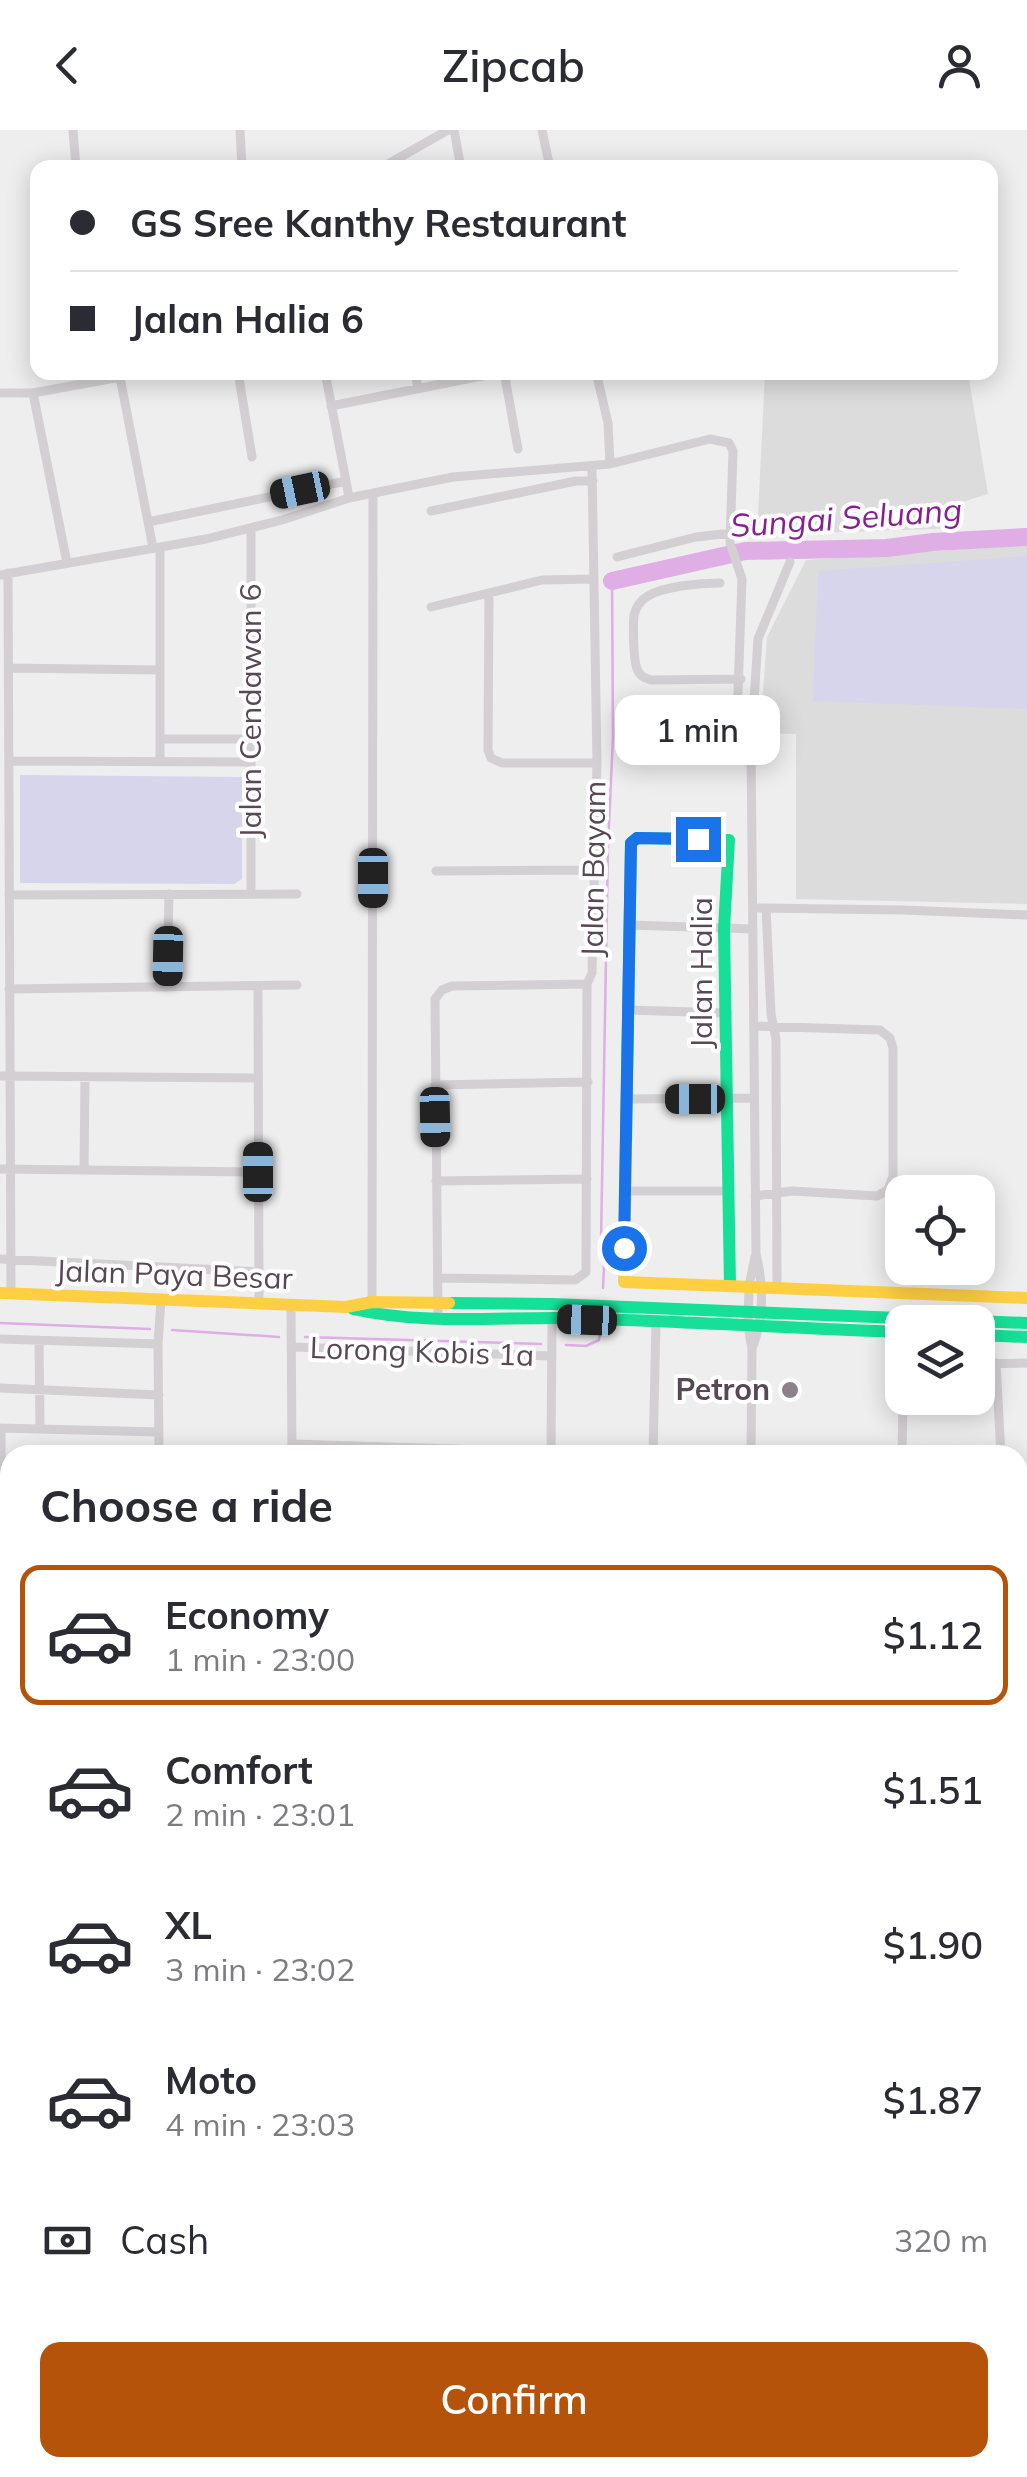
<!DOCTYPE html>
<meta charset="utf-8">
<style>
:root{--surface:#fff;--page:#f2f2f3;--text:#2b2b33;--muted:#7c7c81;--line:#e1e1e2;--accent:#b45309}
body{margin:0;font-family:Mulish,sans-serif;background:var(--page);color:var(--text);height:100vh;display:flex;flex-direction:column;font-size:38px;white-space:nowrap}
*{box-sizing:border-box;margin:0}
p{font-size:32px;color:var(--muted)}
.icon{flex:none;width:55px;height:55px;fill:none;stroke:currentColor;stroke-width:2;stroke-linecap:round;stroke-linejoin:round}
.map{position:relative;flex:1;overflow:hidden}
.sheet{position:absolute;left:0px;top:1315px;width:1028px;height:1032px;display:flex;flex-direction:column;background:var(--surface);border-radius:30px 30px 0 0;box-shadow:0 5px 25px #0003}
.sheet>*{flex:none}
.banner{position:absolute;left:30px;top:30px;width:968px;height:220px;border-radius:20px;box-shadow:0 5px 25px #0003;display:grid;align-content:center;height:220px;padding:0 40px;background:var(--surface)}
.controls{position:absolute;left:885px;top:1045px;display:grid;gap:20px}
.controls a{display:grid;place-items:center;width:110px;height:110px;border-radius:20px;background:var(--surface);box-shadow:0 5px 25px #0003;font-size:50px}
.end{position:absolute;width:45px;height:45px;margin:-22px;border:12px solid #1a73e8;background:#fff;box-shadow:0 0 0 5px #fff}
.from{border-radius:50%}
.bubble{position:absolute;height:70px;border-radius:20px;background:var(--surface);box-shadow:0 5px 25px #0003;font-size:32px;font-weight:600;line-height:70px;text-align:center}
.car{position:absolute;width:30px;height:60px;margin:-30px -15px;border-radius:12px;box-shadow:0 0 8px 2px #0007;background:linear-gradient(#222 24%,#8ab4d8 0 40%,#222 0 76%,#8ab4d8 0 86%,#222 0)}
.banner b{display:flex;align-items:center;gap:35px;height:95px;font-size:38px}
.banner b+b{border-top:2px solid var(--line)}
.banner i{width:25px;height:25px;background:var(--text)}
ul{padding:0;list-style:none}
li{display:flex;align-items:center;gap:30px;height:140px;margin:0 20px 15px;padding:0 20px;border:5px solid transparent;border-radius:20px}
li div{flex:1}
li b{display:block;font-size:38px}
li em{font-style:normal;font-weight:600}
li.current{border-color:var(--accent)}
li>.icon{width:90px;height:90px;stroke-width:1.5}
h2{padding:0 40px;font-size:45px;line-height:120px}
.pay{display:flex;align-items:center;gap:25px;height:110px;padding:0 40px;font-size:38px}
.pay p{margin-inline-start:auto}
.action{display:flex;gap:20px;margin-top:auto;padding:20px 40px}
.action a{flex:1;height:115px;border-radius:20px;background:var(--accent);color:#fff;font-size:40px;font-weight:600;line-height:115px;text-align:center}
header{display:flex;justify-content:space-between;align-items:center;height:130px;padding:0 40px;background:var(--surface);font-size:45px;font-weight:600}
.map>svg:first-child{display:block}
</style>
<header><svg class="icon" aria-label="back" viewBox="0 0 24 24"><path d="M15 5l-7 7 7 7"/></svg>Zipcab<svg class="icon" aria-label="person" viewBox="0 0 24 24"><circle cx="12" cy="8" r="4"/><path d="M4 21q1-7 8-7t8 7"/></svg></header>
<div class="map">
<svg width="1027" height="2347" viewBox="0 0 1027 2347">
<rect width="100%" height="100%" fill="#eee"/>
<path fill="#dddcdc" d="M765,243H968L988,364L956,374L961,398L757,405Z
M1027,415V774L796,769V604L760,603L767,507L806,430Z"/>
<path fill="#d6d5eb" d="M1027,426V579L813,571L818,441Z
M20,645L242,647V749L234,754L20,753Z"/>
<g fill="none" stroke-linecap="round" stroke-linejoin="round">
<path stroke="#dfaee5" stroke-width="2.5" d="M603,1158L604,1137L601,1111L608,716L613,607L612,451
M0,1193L150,1199
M172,1200L279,1207
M305,1207L541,1214
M566,1215L586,1216L599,1210L601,1197"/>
<path stroke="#dfaee5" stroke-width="18" d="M612,451L745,421L887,418L933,412L1027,407"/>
<path stroke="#d3cfd3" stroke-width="9" d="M73,0L76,38
M240,0L242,38
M454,0L461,38
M542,0L550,38
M381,38L448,0
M119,242L153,418
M238,242L252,327
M325,242L346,351
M415,242L418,259
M504,242L518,319
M596,242L608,293L610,334
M0,263H33L120,247
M33,263L67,433
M331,276L502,242
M431,381L576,351H593
M148,392L346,351L349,368
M251,398V764
M617,427L696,407L731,403
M8,443L11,1163
M0,445L206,409L282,390L349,368L453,347L610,334L710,309L729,313L733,321L730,413L742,449L737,590
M720,453C701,453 664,456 648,466C641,470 636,477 634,485C633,495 633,533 638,541C642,548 644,547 651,550L741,549
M489,463L488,620L491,628L502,633H597
M431,477L542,450L594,449
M9,538L160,540
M160,609H251
M9,631L251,632
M160,632V417
M436,741L594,740
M9,765L297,764
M760,778L903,780L1027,785
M766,778L771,884L776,909L777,1156
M629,795L753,799
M258,856L259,1174
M167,857L169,764
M9,859L297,855
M627,880L727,883
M754,896L880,900L890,908L893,918V1046L888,1060L877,1066L792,1061L755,1066
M0,946L258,948
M435,955L588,952
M627,969L754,968
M0,1039L259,1042
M84,1040L85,947
M436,1051L587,1049
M625,1061H729
M0,1129L259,1142
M438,1148L575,1150L586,1142L587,854L592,843L597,633L592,336
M372,1172L373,363
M291,1175L292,1325
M438,1188L435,869L442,860L452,856L587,854
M0,1209L158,1214
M39,1210L40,1298
M293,1217L552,1226
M752,1219C764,1188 764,1156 756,1124L751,617L758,509L790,432
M996,1233L1001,1325
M978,1234L1027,1233
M0,1258L159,1265
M0,1298L159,1302
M292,1314L551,1322
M159,1325L158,1214L161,1170
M551,1325L552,1188
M653,1325L656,1192
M751,1325L752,1219L748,1196L749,1156L755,1127
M902,1325L903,1268
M1,1580V1298
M1018,1644L1027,1802
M0,1668H10
M0,1758H10
M1018,1818L1027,1817
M0,1858L10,1860
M1018,1906L1027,1905
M1018,1997H1027
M1018,2119L1027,2115
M1018,2282L1027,2281
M386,2338L393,2347
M362,2347L376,2338
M849,2347L862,2338"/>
<path stroke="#16e098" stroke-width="12" d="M626,1014L631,713L637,708L729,710L724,799L730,1156
M449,1173L552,1174L1027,1193
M353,1179C424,1195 494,1187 566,1188C678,1191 790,1198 902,1202
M978,1205L1027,1207"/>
<path stroke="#ffcf43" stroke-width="12" d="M626,1014L624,1152L1027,1168
M0,1163L346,1177L372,1172L449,1173"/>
</g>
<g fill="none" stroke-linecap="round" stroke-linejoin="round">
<path stroke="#1a73e8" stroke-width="12" d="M624,1118L631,713L637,708L698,709"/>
</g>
<circle fill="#8c818b" stroke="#fff" stroke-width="4" cx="790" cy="1260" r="10"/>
<g text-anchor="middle" stroke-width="8" stroke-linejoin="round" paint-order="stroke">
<g font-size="30" fill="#584755" stroke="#fff">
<text transform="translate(251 581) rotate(-90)" y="10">Jalan Cendawan 6</text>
<text transform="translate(594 739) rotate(-89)" y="10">Jalan Bayam</text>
<text transform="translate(702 843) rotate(-90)" y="10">Jalan Halia</text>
<text transform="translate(174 1145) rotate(2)" y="10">Jalan Paya Besar</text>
<text transform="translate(422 1222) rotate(2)" y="10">Lorong Kobis 1a</text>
</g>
<g font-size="30" font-weight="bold" fill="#584755" stroke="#fff" text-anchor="end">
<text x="770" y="1270">Petron</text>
</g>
<g font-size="32" font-style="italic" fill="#891d96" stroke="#fff">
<text transform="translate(846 388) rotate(-4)" y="11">Sungai Seluang</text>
</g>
</g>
</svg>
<div class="controls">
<a><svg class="icon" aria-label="locate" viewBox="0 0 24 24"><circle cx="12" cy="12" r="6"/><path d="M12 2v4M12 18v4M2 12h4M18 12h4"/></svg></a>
<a><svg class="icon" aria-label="layers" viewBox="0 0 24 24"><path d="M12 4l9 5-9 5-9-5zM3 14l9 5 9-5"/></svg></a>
</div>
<i class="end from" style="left:624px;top:1118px"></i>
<i class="end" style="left:698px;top:709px"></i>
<div class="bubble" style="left:615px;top:565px;width:165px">1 min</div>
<i class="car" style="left:300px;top:360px;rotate:258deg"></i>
<i class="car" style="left:373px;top:748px;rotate:180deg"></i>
<i class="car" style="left:168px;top:826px;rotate:181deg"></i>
<i class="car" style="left:695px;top:969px;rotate:270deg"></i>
<i class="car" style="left:435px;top:987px;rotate:179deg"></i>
<i class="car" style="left:258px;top:1042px;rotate:0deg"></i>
<i class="car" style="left:587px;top:1190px;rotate:272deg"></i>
<div class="banner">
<b><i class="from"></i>GS Sree Kanthy Restaurant</b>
<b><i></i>Jalan Halia 6</b>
</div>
<section class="sheet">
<h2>Choose a ride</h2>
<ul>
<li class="current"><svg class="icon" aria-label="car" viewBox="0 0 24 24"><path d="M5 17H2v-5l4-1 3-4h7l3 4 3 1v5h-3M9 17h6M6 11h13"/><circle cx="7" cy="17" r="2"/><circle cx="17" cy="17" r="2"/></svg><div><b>Economy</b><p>1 min · 23:00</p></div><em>$1.12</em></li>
<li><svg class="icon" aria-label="car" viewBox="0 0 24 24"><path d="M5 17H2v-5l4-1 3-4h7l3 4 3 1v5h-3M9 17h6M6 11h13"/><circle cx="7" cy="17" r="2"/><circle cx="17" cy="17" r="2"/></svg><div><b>Comfort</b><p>2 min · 23:01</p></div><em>$1.51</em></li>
<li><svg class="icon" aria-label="car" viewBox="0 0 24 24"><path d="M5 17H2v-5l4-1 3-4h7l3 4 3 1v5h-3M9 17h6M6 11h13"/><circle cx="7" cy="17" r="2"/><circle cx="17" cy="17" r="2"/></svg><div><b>XL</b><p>3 min · 23:02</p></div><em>$1.90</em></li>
<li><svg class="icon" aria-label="car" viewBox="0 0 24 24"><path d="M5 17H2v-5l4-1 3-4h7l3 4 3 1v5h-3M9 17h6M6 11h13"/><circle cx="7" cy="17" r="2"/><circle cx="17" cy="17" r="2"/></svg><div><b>Moto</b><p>4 min · 23:03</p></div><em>$1.87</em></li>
</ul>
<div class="pay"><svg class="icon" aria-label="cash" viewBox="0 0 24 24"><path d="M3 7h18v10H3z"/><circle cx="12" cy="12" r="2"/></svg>Cash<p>320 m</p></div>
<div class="action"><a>Confirm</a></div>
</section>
</div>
